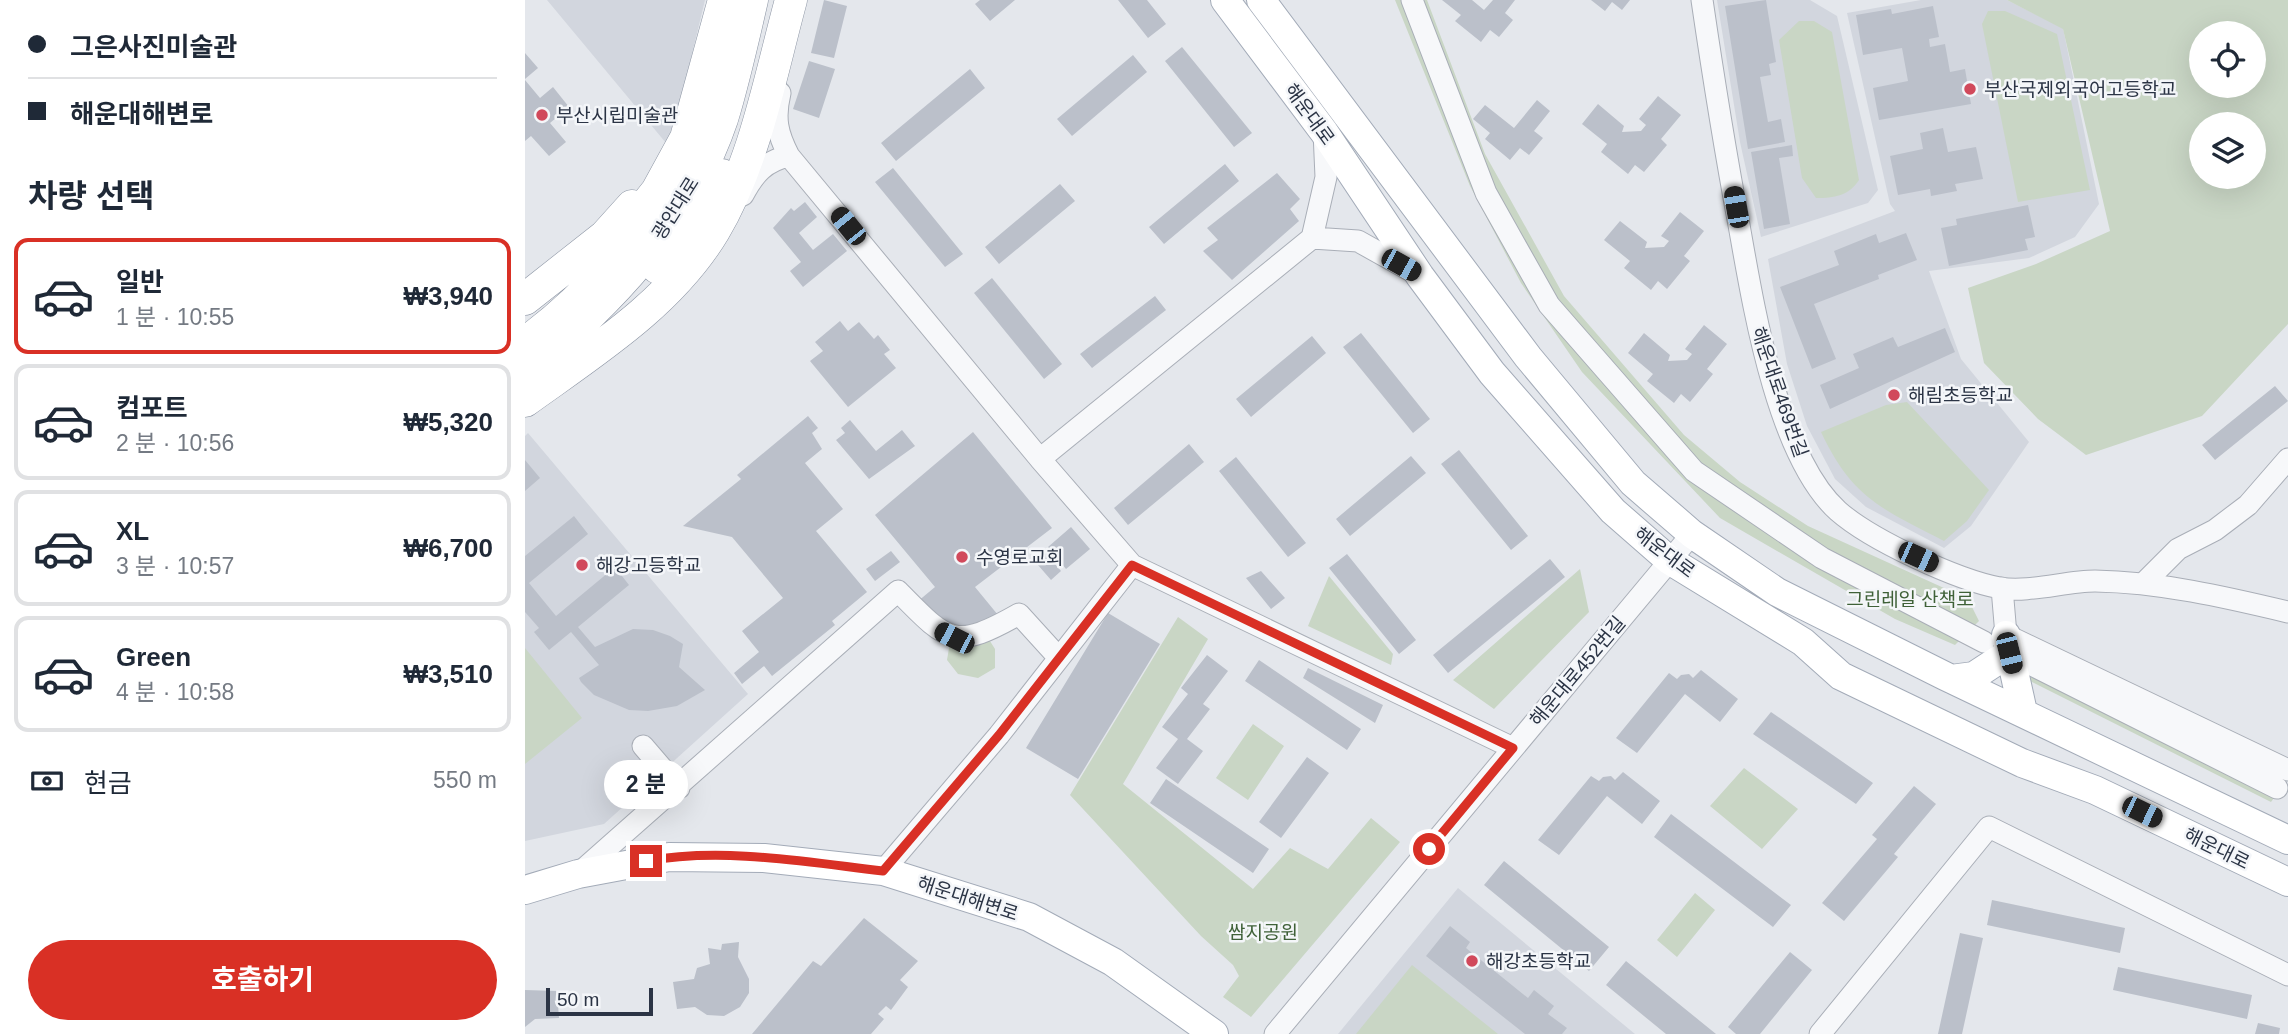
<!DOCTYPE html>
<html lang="ko">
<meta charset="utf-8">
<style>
:root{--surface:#fff;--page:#f2f2f3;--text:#1f2937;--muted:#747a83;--line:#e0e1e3;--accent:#d93025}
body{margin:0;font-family:Arial,"Noto Sans KR",sans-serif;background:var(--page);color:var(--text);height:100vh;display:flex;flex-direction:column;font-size:26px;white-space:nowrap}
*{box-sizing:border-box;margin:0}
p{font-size:23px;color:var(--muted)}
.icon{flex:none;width:38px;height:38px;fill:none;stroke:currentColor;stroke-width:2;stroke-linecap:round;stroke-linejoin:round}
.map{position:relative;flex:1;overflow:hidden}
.panel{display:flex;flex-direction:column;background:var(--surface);width:525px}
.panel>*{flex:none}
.hud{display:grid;align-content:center;height:154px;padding:0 28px;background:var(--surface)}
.tools{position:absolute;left:1664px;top:21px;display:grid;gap:14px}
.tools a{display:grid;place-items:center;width:77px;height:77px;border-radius:50%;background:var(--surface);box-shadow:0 7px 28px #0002;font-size:35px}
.scale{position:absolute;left:21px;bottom:18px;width:107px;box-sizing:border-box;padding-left:7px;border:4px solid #2b3445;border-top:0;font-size:19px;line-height:24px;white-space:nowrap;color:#2b3445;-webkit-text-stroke:5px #f4f6f9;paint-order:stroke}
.end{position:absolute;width:32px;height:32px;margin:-16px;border:9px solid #d93025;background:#fff;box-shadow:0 0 0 4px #fff}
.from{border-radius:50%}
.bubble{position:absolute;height:49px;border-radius:24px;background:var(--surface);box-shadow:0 7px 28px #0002;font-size:23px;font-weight:700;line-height:49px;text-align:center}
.car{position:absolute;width:21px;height:42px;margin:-21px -10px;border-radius:9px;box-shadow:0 0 5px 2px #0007;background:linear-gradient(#222 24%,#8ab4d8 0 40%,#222 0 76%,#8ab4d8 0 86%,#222 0)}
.hud b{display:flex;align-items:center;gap:24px;height:66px;font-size:26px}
.hud b+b{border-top:2px solid var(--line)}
.hud i{width:18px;height:18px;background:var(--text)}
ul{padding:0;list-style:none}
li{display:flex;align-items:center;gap:21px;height:116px;margin:0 14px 10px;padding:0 14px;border:4px solid var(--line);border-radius:14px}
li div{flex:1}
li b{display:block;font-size:26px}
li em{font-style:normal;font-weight:700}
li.on{border-color:var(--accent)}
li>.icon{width:63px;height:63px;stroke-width:1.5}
h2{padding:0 28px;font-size:32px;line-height:84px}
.pay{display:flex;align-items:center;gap:18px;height:77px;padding:0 28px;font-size:26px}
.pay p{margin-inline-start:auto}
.action{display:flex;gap:14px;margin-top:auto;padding:14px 28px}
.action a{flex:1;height:80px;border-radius:42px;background:var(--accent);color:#fff;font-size:28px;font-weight:700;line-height:80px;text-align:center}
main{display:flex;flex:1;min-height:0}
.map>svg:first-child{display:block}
</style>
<main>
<section class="panel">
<div class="hud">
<b><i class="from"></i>그은사진미술관</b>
<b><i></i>해운대해변로</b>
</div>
<h2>차량 선택</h2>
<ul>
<li class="on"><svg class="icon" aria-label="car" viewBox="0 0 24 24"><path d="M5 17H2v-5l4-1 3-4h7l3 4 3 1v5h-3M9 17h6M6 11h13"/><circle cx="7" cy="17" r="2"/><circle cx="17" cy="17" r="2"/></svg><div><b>일반</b><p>1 분 · 10:55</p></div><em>₩3,940</em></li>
<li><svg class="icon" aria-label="car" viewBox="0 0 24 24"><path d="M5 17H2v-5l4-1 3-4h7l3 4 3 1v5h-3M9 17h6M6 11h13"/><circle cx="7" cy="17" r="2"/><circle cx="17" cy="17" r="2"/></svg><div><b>컴포트</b><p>2 분 · 10:56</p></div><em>₩5,320</em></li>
<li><svg class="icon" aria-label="car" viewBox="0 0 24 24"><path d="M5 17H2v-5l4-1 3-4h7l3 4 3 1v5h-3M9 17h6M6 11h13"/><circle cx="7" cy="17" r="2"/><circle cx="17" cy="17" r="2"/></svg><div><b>XL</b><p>3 분 · 10:57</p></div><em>₩6,700</em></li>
<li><svg class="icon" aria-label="car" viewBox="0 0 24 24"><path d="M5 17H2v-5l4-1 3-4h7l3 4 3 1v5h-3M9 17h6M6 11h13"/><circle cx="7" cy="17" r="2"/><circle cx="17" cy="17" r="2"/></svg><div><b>Green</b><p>4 분 · 10:58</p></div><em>₩3,510</em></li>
</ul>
<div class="pay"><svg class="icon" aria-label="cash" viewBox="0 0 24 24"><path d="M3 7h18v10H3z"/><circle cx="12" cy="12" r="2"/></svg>현금<p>550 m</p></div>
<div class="action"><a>호출하기</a></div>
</section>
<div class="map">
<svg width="1763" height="1034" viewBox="0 0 1763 1034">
<rect width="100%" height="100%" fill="#e4e7ec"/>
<path fill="#d2d6de" d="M22,0H180L152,116L141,143Z
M1192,0H1285L1312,16L1353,190L1343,203L1236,237L1215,142Z
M1396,0H1482L1538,28L1574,204L1550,237L1504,258L1404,271L1436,359L1504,442L1446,526L1419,548L1341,507L1310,479L1282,426L1262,364L1243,259L1370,211L1365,204L1322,13Z
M3,433L223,694L79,824L0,841V436Z
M933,888L1110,1034H813Z"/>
<path fill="#c9d6c5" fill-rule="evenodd" d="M870,0H902L960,154L1039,296L1159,435L1215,482L1283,526L1443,599L1454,621L1430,645L1370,619L1195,518L1057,372L996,283L945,186Z
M1482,0H1763V324L1677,416L1561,455L1513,419L1459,363L1443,288L1511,264L1585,231L1538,29ZM1676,33H1729V86H1676ZM1676,124H1729V177H1676Z
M1463,11H1480L1532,34L1565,190L1493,202L1457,24Z
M1274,21H1289L1307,32L1334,180C1324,196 1309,198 1291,198L1277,178L1254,40Z
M1382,402L1464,490L1442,521L1419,541C1357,509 1327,498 1296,432L1361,405Z
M1055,569L1064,612L969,709L928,680Z
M804,576L868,654L866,665L783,626Z
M653,617L683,639L598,784L728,889L765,848L803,869L846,818L875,842L726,1017L698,997L714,976L708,965L676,936L545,795Z
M463,638L470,649V668L453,678L433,674L422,660L425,642Z
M0,648L57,718L0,764Z
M1507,655L1763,779L1746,802L1501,679Z
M728,724L759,746L723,800L691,778Z
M1219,768L1273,809L1237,849L1185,806Z
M1170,893L1190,910L1152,957L1132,940Z
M887,965L973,1034H831Z"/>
<path fill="#bbc0ca" d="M299,0L322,6L309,58L286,53Z
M455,0H490L465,21L450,4Z
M593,0H622L641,24L623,38Z
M917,0H947L959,10L968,0H990L980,13L988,20L974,37L965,30L956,42L930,21L936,15Z
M1066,0H1105L1097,10L1087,2L1080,11Z
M1241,0L1251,62L1244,64L1246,75L1235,77L1243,122L1256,119L1260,142L1223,149L1200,6Z
M1408,6L1414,37L1404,39L1405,47L1420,44L1425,72L1440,69L1446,104L1354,120L1348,88L1383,81L1377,48L1338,55L1331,15L1366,9L1367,14Z
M657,47L727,133L709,147L640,61Z
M0,53L13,68L0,79Z
M608,55L622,72L547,136L532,119Z
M284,61L310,69L294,118L268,109Z
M445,69L460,88L371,161L356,143Z
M0,80L15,98L28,87L44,107L25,123L41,142L24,156L6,136L0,141Z
M1133,96L1156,115L1136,139L1142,145L1119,172L1110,165L1103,174L1076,152L1082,144L1057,124L1073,104L1099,126L1097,132L1116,131L1121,125L1114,119Z
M1012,100L1025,111L1009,131L1018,138L1004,155L995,148L985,160L960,139L965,133L948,119L960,105L989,128Z
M1418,128L1423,152L1451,147L1458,179L1430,184L1432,191L1406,196L1405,189L1373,195L1365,156L1398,149L1395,133Z
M1267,145L1268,156L1254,158L1265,224L1239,229L1226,152Z
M700,164L714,181L639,244L624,227Z
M368,168L438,254L420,267L350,182Z
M752,173L775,199L765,209L774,221L707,280L678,251L693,240L682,228Z
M535,184L550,201L474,264L460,247Z
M280,202L292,217L274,233L288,250L308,234L322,251L278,287L265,271L276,262L248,228L266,208L269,211Z
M1503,205L1510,237L1500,239L1503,250L1424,266L1416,228L1432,225L1431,219Z
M1155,212L1179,231L1159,256L1165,261L1142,289L1133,281L1126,290L1099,268L1105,261L1079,240L1095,221L1122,242L1120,248L1139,247L1144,241L1136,236Z
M1381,233L1392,260L1353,275L1354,279L1289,304L1311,359L1287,369L1255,287L1314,265L1309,251L1351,234L1354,243Z
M467,278L537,364L519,379L449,293Z
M630,296L641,310L567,368L555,354Z
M315,321L323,331L334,322L349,339L353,335L365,350L359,354L371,368L323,407L285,361L298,351L290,342Z
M1179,325L1202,344L1182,369L1188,374L1165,402L1156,394L1149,403L1122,381L1128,374L1103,353L1119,333L1145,355L1143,361L1162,360L1167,354L1160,349Z
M1420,328L1430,352L1305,409L1295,385L1334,368L1328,354L1368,337L1373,347Z
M836,333L905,419L888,433L818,347Z
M787,336L801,353L726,417L711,399Z
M1750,386L1763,401L1690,460L1677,445Z
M283,416L293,428L287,433L297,449L280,463L318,509L291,531L342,592L307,621L310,625L247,676L239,666L217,684L209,673L234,652L217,631L258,598L207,537L158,526L216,479L212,475Z
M325,420L351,451L377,430L390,446L344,479L311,440L320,433L316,428Z
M448,432L527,528L450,587L473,615L455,628L425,629L392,602L410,587L350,515Z
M664,444L679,462L603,525L589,508Z
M934,450L1003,536L986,550L916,464Z
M886,456L901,473L825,536L811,519Z
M711,457L781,543L763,557L694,471Z
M0,460L15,478L0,491Z
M49,516L63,534L4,583L31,616L90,567L104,585L53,627L70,647L108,629L128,630L145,636L158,644L154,667L180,690L152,706L123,711L104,710L69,695L56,682L54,678L74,665L46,632L24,650L9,632L14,628L0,612V556Z
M546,527L565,549L541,569L523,547Z
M516,548L536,571L526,580L506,557Z
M366,551L375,562L350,581L341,569Z
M822,554L891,640L874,654L804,568Z
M1025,559L1040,577L923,673L908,655Z
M736,571L760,598L746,609L721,578Z
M583,613L635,644L553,779L501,748Z
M682,655L703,671L678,704L685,709L662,739L678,751L653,784L631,768L653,739L637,727L663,694L656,688Z
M734,660L836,729L822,750L720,681Z
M783,668L858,705L850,723L778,678Z
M1176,670L1213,699L1195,722L1160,694L1112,753L1091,738L1144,673L1152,679L1156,675L1164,674L1168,678Z
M1246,712L1348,783L1331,804L1228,734Z
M782,757L804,773L756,838L734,822Z
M1098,772L1135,801L1117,824L1082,796L1034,855L1013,840L1066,776L1074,781L1078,777L1086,776L1090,780Z
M641,779L744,849L728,873L625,803Z
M1389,786L1411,804L1369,854L1373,857L1319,921L1297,903L1352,839L1347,835Z
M1146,814L1266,905L1248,927L1129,837Z
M979,861L1084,947L1064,971L959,885Z
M1467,900L1600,928L1595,953L1462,925Z
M339,918L393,961L375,980L383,987L366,1010L361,1006L353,1014L359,1019L346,1034H227L288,961L296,966Z
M925,926L945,942L941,948L1003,998L1009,990L1029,1006L1023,1014L1042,1028L1037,1034H1000L901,956Z
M1435,933L1458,938L1437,1034H1413Z
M214,942L213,957L224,979V993L215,1007L199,1016L182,1015L170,1007L152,1009L148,982L169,979L172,968L185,964L183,948L196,950L197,944Z
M1265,952L1287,970L1235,1034H1211L1203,1027Z
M1101,961L1191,1034H1141L1081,985Z
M1593,967L1727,995L1722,1019L1588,990Z
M0,990L32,991L34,1018L10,1019L0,1027Z
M1733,1023L1755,1028L1754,1034H1730Z"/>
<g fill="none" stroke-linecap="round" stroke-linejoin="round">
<g stroke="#a9aeb7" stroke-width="23">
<path id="minor" d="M887,0L961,193L1024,305L1169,471L1297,558L1459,642
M1177,0C1188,75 1200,150 1214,225C1228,304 1252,456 1313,511C1346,540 1432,580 1475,588C1503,593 1541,581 1570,581C1635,582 1700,597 1763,612
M255,93C249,118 252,133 264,156L515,459L607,565L988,748
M218,195C229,174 240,161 264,156
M787,238L833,241L892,274
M515,459L787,238L801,177L799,132
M1619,583L1653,549L1690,530L1723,505L1763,459
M1477,588L1481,635L1763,770
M1495,659L1752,788
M118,746L154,788
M358,871L474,735L607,565
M53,874L373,591C423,642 429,651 494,614L534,658
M750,1034L1167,534
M1295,1034L1464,827L1763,975"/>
</g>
<g stroke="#a3abb8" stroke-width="30">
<path id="major" d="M700,0L799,132L895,276L967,373L1088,511L1144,560L1278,642L1316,676L1497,763L1570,790L1763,882
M736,0L1003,357L1108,483L1167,534L1252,592L1420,676L1763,840
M1481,635L1498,712
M1426,679L1449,676L1484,653
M0,890L53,874L144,857L239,858L358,871L504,917L588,962L689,1034"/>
</g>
<g stroke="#8b94a3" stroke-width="33">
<path id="highway" d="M105,225L132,191L161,138L199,0
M133,268L197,175
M0,299L80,236L107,206
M0,343C47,309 91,262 125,215
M0,372C82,305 162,223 197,119C209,80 218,39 227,0
M0,401C68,352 145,304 189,231C230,162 245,77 266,0"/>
</g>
<use href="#minor" stroke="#f7f8fa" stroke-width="21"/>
<use href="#major" stroke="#fff" stroke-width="28"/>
<use href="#highway" stroke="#fff" stroke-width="32"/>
</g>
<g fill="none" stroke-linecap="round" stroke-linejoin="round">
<path stroke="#d93025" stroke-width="9" d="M121,861C198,847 281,862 358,871L474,735L607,565L988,748L904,849"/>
</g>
<g fill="#d1495b" stroke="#f4f6f9" stroke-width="2.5">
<circle cx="1445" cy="89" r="7"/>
<circle cx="17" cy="115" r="7"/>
<circle cx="1369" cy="395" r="7"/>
<circle cx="437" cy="557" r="7"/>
<circle cx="57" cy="565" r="7"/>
<circle cx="947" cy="961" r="7"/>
</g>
<g text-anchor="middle" stroke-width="5" stroke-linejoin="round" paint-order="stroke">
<g font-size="19" fill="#2b3445" stroke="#f4f6f9" text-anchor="start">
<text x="1459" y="96">부산국제외국어고등학교</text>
<text x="31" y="122">부산시립미술관</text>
<text x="1383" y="402">해림초등학교</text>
<text x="451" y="564">수영로교회</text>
<text x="71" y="572">해강고등학교</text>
<text x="961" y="968">해강초등학교</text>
</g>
<g font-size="19" fill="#2b3445" stroke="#f4f6f9">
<text transform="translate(785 114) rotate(54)" y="7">해운대로</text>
<text transform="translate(150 208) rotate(-58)" y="7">광안대로</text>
<text transform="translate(1255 392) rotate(71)" y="7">해운대로469번길</text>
<text transform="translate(1140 552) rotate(37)" y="7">해운대로</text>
<text transform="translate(1052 671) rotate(-50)" y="7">해운대로452번길</text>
<text transform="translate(1692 848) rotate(26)" y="7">해운대로</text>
<text transform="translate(443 898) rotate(18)" y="7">해운대해변로</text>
</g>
<g font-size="19" fill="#3f6138" stroke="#f4f6f9">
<text x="1385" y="606">그린레일 산책로</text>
<text x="738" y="939">쌈지공원</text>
</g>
</g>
</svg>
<div class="tools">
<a><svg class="icon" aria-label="locate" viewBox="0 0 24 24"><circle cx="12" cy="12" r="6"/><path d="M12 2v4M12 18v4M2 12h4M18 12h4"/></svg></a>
<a><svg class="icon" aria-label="layers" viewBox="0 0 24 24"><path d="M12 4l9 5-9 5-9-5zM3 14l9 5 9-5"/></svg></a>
</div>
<div class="scale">50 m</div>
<i class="end from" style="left:904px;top:849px"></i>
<i class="end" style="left:121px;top:861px"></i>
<div class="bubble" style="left:79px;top:760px;width:84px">2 분</div>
<i class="car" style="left:1211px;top:207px;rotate:350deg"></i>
<i class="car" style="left:323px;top:226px;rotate:321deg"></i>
<i class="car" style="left:876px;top:265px;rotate:119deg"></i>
<i class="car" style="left:1393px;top:557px;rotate:114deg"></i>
<i class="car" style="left:429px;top:638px;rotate:297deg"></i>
<i class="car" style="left:1484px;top:653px;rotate:166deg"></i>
<i class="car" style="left:1617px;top:812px;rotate:116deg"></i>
</div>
</main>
